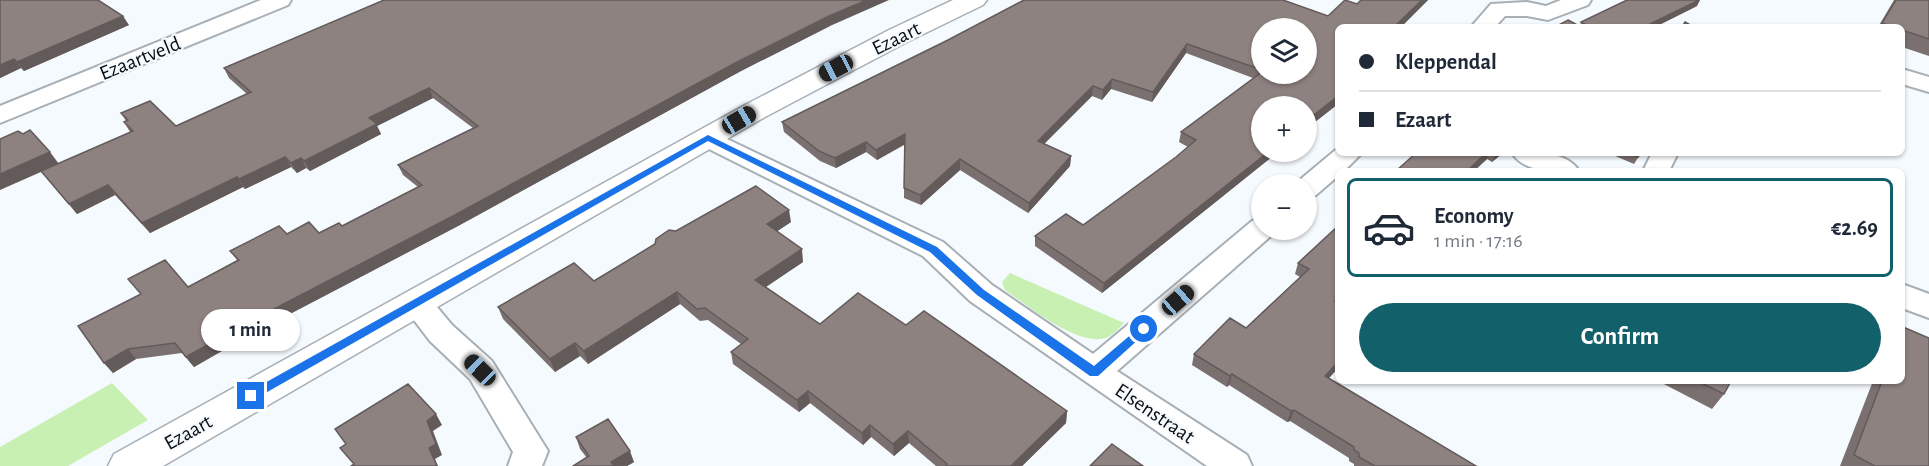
<!DOCTYPE html>
<meta charset="utf-8">
<style>
:root{--surface:#fff;--page:#f2f2f3;--text:#1f2937;--muted:#747a83;--line:#e0e1e3;--accent:#12606a}
body{margin:0;font-family:"Alegreya Sans",sans-serif;background:var(--page);color:var(--text);height:100vh;display:flex;flex-direction:column;font-size:22px;white-space:nowrap}
*{box-sizing:border-box;margin:0}
p{font-size:20px;color:var(--muted)}
.icon{flex:none;width:33px;height:33px;fill:none;stroke:currentColor;stroke-width:2;stroke-linecap:round;stroke-linejoin:round}
.map{position:relative;flex:1;overflow:hidden}
.sheet{position:absolute;left:1335px;top:168px;width:570px;height:216px;display:flex;flex-direction:column;background:var(--surface);border-radius:9px;box-shadow:0 2px 4px #0004}
.sheet>*{flex:none}
.top-card{position:absolute;left:1335px;top:24px;width:570px;height:132px;border-radius:9px;box-shadow:0 2px 4px #0004;display:grid;align-content:center;height:132px;padding:0 24px;background:var(--surface)}
.controls{position:absolute;left:1251px;top:18px;display:grid;gap:12px}
.controls a{display:grid;place-items:center;width:66px;height:66px;border-radius:50%;background:var(--surface);box-shadow:0 2px 4px #0004;font-size:30px}
.end{position:absolute;width:27px;height:27px;margin:-14px;border:8px solid #1a73e8;background:#fff;box-shadow:0 0 0 3px #fff}
.from{border-radius:50%}
.bubble{position:absolute;height:42px;border-radius:21px;background:var(--surface);box-shadow:0 2px 4px #0004;font-size:20px;font-weight:700;line-height:42px;text-align:center}
.car{position:absolute;width:18px;height:36px;margin:-18px -9px;border-radius:8px;box-shadow:0 0 4px 2px #0007;background:linear-gradient(#222 24%,#8ab4d8 0 40%,#222 0 76%,#8ab4d8 0 86%,#222 0)}
.top-card b{display:flex;align-items:center;gap:21px;height:57px;font-size:22px}
.top-card b+b{border-top:2px solid var(--line)}
.top-card i{width:15px;height:15px;background:var(--text)}
ul{padding:10px 0 0;list-style:none}
li{display:flex;align-items:center;gap:18px;height:99px;margin:0 12px 9px;padding:0 12px;border:3px solid transparent;border-radius:9px}
li div{flex:1}
li b{display:block;font-size:22px}
li em{font-style:normal;font-weight:700}
li.selected{border-color:var(--accent)}
li>.icon{width:54px;height:54px;stroke-width:1.5}
.action{display:flex;gap:12px;margin-top:auto;padding:12px 24px}
.action a{flex:1;height:69px;border-radius:36px;background:var(--accent);color:#fff;font-size:24px;font-weight:700;line-height:69px;text-align:center}
.map>svg:first-child{display:block}
</style>
<div class="map">
<svg width="1929" height="466" viewBox="0 0 1929 466">
<rect width="100%" height="100%" fill="#f5faff"/>
<path fill="#c9f0b3" d="M1010,273L1124,323C1120,327 1115,333 1110,336C1083,352 1027,305 1005,290L1002,282Z
M112,383L148,420L68,466H0V447Z"/>
<g fill="none" stroke-linecap="round" stroke-linejoin="round">
<g stroke="#a7afb7" stroke-width="4">
<path id="minor" d="M261,0H291L288,5L0,123V106Z
M1561,0H1591L1588,5L1548,20L1527,16H1505L1495,27H1471L1491,4L1527,2L1546,6Z
M1902,69L1929,77V92L1902,84Z
M708,130L943,242L992,285L1093,354L1252,221L1262,218V230H1275L1272,235L1117,371L1247,455L1252,466H1207L970,301L923,256L699,144L695,138L699,132Z
M1338,148V153H1362L1344,171H1338V176L1316,195L1306,198V184H1295L1296,183Z
M1512,153C1533,153 1566,150 1579,171C1558,171 1525,174 1512,153Z
M1652,153H1678L1669,171H1643Z
M1902,284L1929,294V318L1902,308Z
M416,292L427,295L452,325L492,361L548,451L542,466H508L513,452L470,379L430,341L401,303L405,295Z"/>
</g>
<g stroke="#a7afb7" stroke-width="3">
<path id="secondary" d="M953,0H987L983,5L907,42L765,117L163,466H108L114,454L745,105L889,30Z"/>
</g>
<use href="#minor" fill="#fff" fill-rule="evenodd"/>
<use href="#secondary" fill="#fff" fill-rule="evenodd"/>
</g>
<path fill="#7a706f" fill-rule="evenodd" d="M0,0L129,25L24,71L21,68L0,78Z
M1024,0H1283L1328,16L1345,0L1357,4L1361,0H1428L1401,27H1338V104L1306,129V106H1262V152H1278L1102,293L1035,246V236L1066,214L1083,225L1176,157L1188,147L1179,142L1181,132L1253,78L1186,53L1152,102L1111,89L1102,100L1092,96L1044,144L1071,156L1070,166L1028,213L960,170L921,205L904,198V145L877,160L866,152L836,168L820,161L784,132L782,122L948,40ZM1262,28H1306V74H1262Z
M1894,0H1929V56L1902,47V27H1878Z
M1697,6L1655,27H1555L1580,26L1581,22Z
M830,26L741,71L458,226L248,336L194,367L182,353L136,359L113,373L104,363L188,287L237,260L230,251L287,234L319,233L342,226L418,187L403,175L398,165L473,128L433,98L377,126L381,134L310,171L306,168L297,173L291,167L245,189L243,187L150,233L115,195L77,214L41,171L130,132L124,122L126,121L121,113L176,126L247,94L229,78L224,68Z
M1416,153H1503L1492,162L1487,159L1474,171H1396Z
M1608,153H1641L1634,164Z
M791,222L777,231L803,262L765,287L820,324L906,325L1067,411L1066,423L1022,466H936L909,443L894,456L871,437L863,445L810,403L799,412L733,364L731,352L741,344L708,320L700,321L680,304L588,364L580,356L555,372L503,319L498,307L594,281L676,231Z
M1338,226V368L1329,378L1476,466H1354V464L1349,461V458L1290,421L1287,422L1229,385L1227,387L1192,365L1194,354L1246,328L1300,277L1295,274L1298,263Z
M1903,327L1929,466H1840L1873,381H1902V328Z
M1658,381H1731L1724,394L1712,409Z
M576,437L634,462L627,466H573L587,458L580,449Z"/>
<path fill="#635b5a" d="M867,0H889L830,26L741,71L458,226L248,336L194,367L186,357L241,326L739,61L829,16Z
M1422,0H1428L1401,27H1394Z
M1699,0H1700L1697,6L1655,27H1644Z
M123,16L129,25L24,71L17,62Z
M1187,44L1186,53L1152,102L1153,92Z
M14,59L21,68L0,78V65Z
M1112,79L1111,89L1102,100L1103,90Z
M1093,86L1092,96L1037,151L1038,141Z
M429,88L433,98L377,126L381,134L310,171L304,161L369,118Z
M1338,96V104L1306,129V121Z
M905,134V144L877,160L876,150Z
M866,142V152L836,168L835,158Z
M50,152L59,164L0,190V174Z
M1268,152H1278L1102,293L1104,283Z
M1486,153H1489L1487,159L1474,171H1467Z
M1496,153H1503L1492,162Z
M1071,156L1070,166L1028,213L1029,203Z
M285,157L291,167L245,189L239,179Z
M301,158L306,168L297,173L291,163Z
M960,159V170L921,205L920,195Z
M237,177L243,187L150,233L142,223Z
M108,185L115,195L77,214L69,204Z
M789,210L791,222L770,236L767,224Z
M802,249L803,262L757,293L755,280Z
M677,292L680,304L588,364L584,351Z
M575,343L580,356L555,372L550,359Z
M128,349L136,359L113,373L104,363Z
M1338,362V368L1321,387L1325,376Z
M1232,374L1229,385L1227,387L1230,376Z
M808,391L810,403L799,412L797,400Z
M1294,410L1290,421L1287,422L1291,411Z
M1067,411L1066,423L1022,466H1011Z
M436,414L442,425L433,431L442,455L435,459L438,466H437L429,448L427,421Z
M870,425L871,437L863,445L862,433Z
M908,431L909,443L894,456L893,444Z
M630,451L634,462L627,466H612L611,462Z"/>
<path fill="#8e8281" stroke="#635b5a" stroke-width="1.5" d="M0,0H98L123,16L17,62L14,59L0,65Z
M384,0H867L829,16L739,61L453,216L241,326L186,357L175,343L128,349L104,363L78,326L141,294L128,279L165,260L188,287L239,260L230,251L279,226L287,234L309,222L319,233L339,223L342,226L422,185L398,165L478,126L429,88L369,118L377,124L304,161L301,158L291,163L285,157L239,179L237,177L142,223L108,185L69,204L41,171L133,131L124,122L128,120L121,113L150,101L176,126L251,92L224,68Z
M1024,0H1283L1328,16L1345,0L1357,4L1361,0H1422L1394,27H1338V96L1306,121V106H1262V152H1268L1104,283L1035,236L1066,214L1083,225L1176,157L1196,140L1181,132L1262,72V74H1306V28H1262V70L1187,44L1153,92L1112,79L1103,90L1093,86L1038,141L1071,156L1029,203L960,159L920,195L904,188L905,134L876,150L866,142L835,158L819,151L782,122L948,40Z
M1627,0H1699L1644,27H1590L1581,22Z
M1896,0H1929V39L1902,30V27H1894L1882,23Z
M1568,20L1581,27H1555Z
M1685,22L1694,27H1682Z
M30,130L50,152L0,174V139L18,131L23,134Z
M1416,153H1486L1467,171H1396Z
M1627,153H1641L1638,157Z
M756,186L789,210L767,224L802,249L755,280L820,324L858,293L906,325L924,311L1067,411L1011,466H946L947,464L908,431L893,444L870,425L862,433L808,391L797,400L731,352L748,339L705,308L697,309L677,292L584,351L575,343L550,359L498,307L574,263L594,281L655,244L656,239L669,230L676,231Z
M1338,226V299L1335,301L1338,303V362L1325,376L1476,466H1375L1359,457V453L1354,450V447L1294,410L1291,411L1232,374L1230,376L1194,354L1230,318L1246,328L1309,269L1298,263Z
M1903,327L1929,338V466H1875L1854,455L1882,381H1902V330Z
M1697,381H1731L1724,394Z
M408,384L436,414L427,421L436,444L429,448L437,466H351L354,464L340,448L346,444L335,429Z
M608,419L630,451L611,462L614,466H573L589,456L576,437Z
M1112,444L1143,466H1090Z"/>
<path fill="#1a73e8" d="M708,135L937,247L984,290L1094,366L1141,326L1144,325L1150,329L1098,376H1090L977,295L930,252L708,141L255,399H247V393Z"/>
<g text-anchor="middle" stroke-width="4.5" stroke-linejoin="round" paint-order="stroke">
<g font-size="21" fill="#0b0e10" stroke="#f5faff">
<text transform="translate(896 38) rotate(-26)" y="7">Ezaart</text>
<text transform="translate(140 58) rotate(-22)" y="7">Ezaartveld</text>
<text transform="translate(1155 413) rotate(34)" y="7">Elsenstraat</text>
<text transform="translate(188 432) rotate(-29)" y="7">Ezaart</text>
</g>
</g>
</svg>
<div class="controls">
<a><svg class="icon" aria-label="layers" viewBox="0 0 24 24"><path d="M12 4l9 5-9 5-9-5zM3 14l9 5 9-5"/></svg></a>
<a>+</a>
<a>−</a>
</div>
<i class="end from" style="left:1144px;top:329px"></i>
<i class="end" style="left:251px;top:396px"></i>
<div class="bubble" style="left:201px;top:309px;width:99px">1 min</div>
<i class="car" style="left:836px;top:68px;rotate:242deg"></i>
<i class="car" style="left:739px;top:120px;rotate:60deg"></i>
<i class="car" style="left:1178px;top:300px;rotate:49deg"></i>
<i class="car" style="left:480px;top:370px;rotate:314deg"></i>
<div class="top-card">
<b><i class="from"></i>Kleppendal</b>
<b><i></i>Ezaart</b>
</div>
<section class="sheet">
<ul>
<li class="selected"><svg class="icon" aria-label="car" viewBox="0 0 24 24"><path d="M5 17H2v-5l4-1 3-4h7l3 4 3 1v5h-3M9 17h6M6 11h13"/><circle cx="7" cy="17" r="2"/><circle cx="17" cy="17" r="2"/></svg><div><b>Economy</b><p>1 min · 17:16</p></div><em>€2.69</em></li>
</ul>
<div class="action"><a>Confirm</a></div>
</section>
</div>
